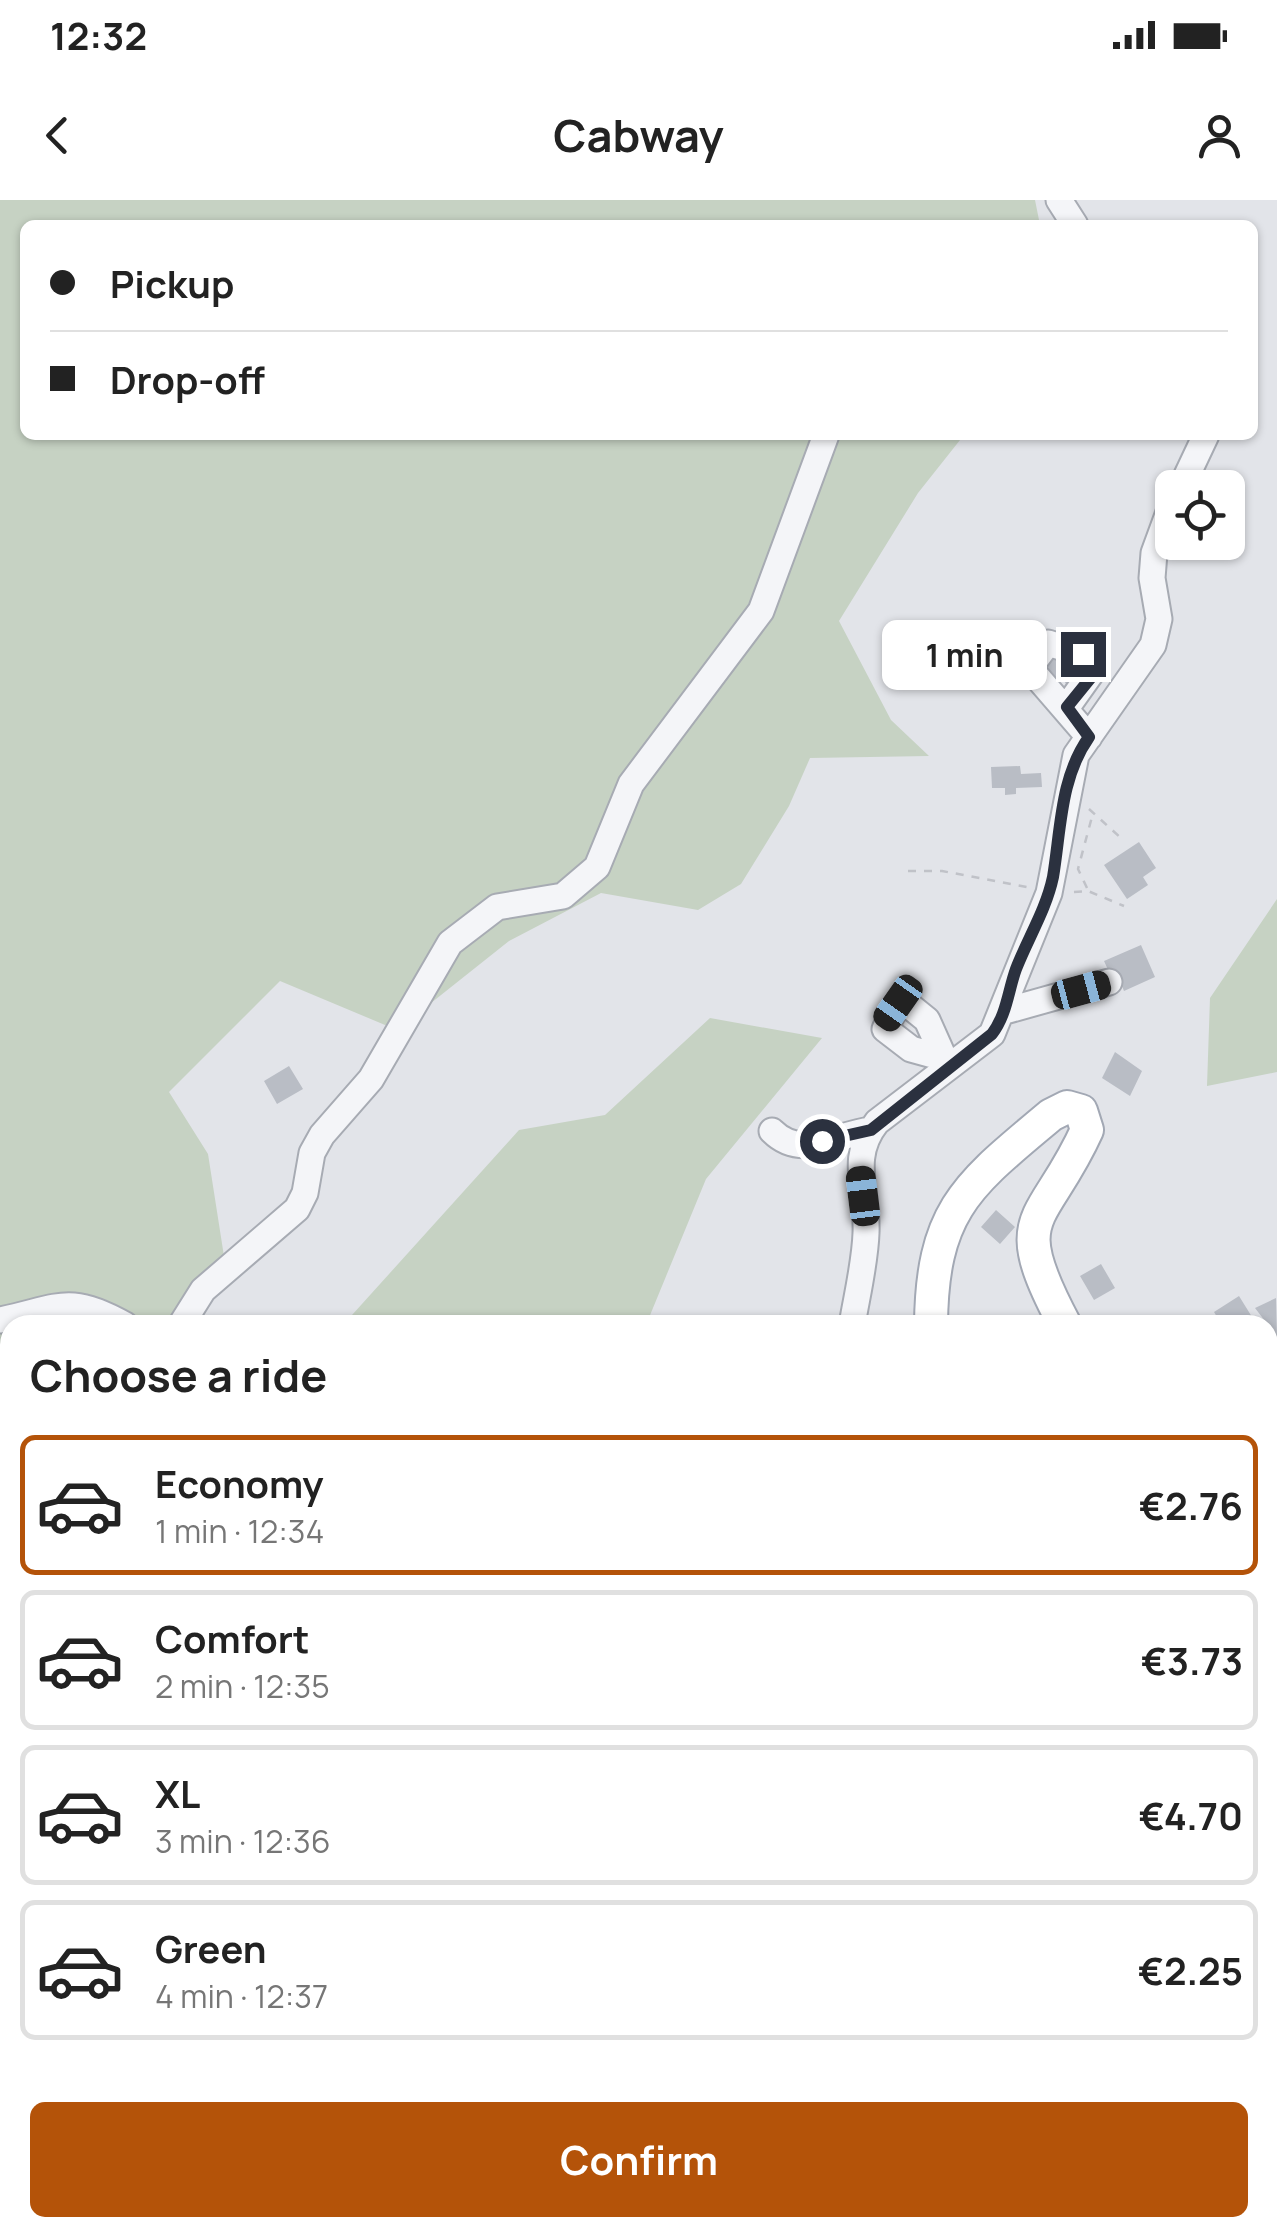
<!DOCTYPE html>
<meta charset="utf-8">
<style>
:root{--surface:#fff;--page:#f2f2f2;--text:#222;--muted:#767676;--line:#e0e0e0;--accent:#b45309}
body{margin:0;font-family:Manrope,sans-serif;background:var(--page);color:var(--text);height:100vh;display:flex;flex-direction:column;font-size:38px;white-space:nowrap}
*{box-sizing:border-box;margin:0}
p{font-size:32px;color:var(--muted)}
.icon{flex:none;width:55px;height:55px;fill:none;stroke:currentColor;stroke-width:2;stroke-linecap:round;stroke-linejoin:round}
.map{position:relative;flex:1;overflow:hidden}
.panel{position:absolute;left:0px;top:1115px;width:1278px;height:922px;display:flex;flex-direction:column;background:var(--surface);border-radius:30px 30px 0 0;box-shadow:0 2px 8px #0004}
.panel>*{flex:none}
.banner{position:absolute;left:20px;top:20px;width:1238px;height:220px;border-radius:15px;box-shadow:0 2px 8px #0004;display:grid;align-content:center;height:220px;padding:0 30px;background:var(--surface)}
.fabs{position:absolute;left:1155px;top:270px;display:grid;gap:20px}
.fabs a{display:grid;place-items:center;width:90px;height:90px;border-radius:15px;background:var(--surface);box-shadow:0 2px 8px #0004;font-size:50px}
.end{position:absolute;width:45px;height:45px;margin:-22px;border:12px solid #2b313f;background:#fff;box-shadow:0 0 0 5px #fff}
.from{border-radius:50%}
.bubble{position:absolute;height:70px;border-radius:15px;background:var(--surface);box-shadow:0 2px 8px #0004;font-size:32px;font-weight:700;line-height:70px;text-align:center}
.car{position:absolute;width:30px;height:60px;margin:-30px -15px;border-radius:12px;box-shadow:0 0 8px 2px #0007;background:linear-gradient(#222 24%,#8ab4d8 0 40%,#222 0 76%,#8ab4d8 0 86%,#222 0)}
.banner b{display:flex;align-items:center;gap:35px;height:95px;font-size:38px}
.banner b+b{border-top:2px solid var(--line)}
.banner i{width:25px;height:25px;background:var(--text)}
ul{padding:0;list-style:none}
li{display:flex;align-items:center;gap:30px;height:140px;margin:0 20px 15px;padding:0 10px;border:5px solid var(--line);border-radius:15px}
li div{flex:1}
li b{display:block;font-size:38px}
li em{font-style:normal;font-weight:700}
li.selected{border-color:var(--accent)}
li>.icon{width:90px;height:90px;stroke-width:1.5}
h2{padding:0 30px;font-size:45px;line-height:120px}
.primary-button{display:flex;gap:20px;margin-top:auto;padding:20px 30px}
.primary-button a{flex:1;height:115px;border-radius:15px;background:var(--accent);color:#fff;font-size:40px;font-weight:700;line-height:115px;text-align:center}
.status{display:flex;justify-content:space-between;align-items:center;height:70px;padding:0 50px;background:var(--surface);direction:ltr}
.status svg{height:28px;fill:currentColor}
header{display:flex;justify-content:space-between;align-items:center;height:130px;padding:0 30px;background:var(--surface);font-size:45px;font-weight:700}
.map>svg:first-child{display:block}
</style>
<div class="status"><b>12:32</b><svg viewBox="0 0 49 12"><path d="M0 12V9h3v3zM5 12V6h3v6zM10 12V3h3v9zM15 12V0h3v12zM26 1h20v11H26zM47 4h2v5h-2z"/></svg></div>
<header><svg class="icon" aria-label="back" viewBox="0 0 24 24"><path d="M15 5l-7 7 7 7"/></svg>Cabway<svg class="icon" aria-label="person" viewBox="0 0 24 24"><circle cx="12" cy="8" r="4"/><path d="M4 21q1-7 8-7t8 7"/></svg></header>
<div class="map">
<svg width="1277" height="2037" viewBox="0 0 1277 2037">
<rect width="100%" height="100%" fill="#e2e4e9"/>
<path fill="#c6d2c3" d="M0,0H1035L1040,25H25V235H964L918,293L839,421L891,520L929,556L810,558L789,606L741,684L698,710L601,693L509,741L397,830L280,781L169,892L208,954L228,1082L188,1120L199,1125H10V1235L0,1234Z
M1277,699V872L1207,886L1210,798Z
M710,818L822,838L706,979L646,1125H343L519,930L605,915Z
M1277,1381V2037H1004V2028H1268V1394Z
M10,1929V2028H569L563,2037H0V1934Z"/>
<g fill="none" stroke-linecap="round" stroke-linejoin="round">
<path stroke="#a0b0c6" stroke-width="5" d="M1268,1450L1277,1441
M27,2037L48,2028"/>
</g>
<path fill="#b9bdc5" d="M1050,453L1088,466L1070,491L1062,477L1053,482L1037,465Z
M1020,566L1021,574L1041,573L1042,587L1016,588V594L1005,595V588H992L991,567Z
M1139,642L1156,668L1143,677L1148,685L1127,699L1104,665Z
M1141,745L1155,777L1124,791L1116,772L1110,774L1104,761Z
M1115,852L1142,871L1130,896L1102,878Z
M289,866L303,889L277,904L264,881Z
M996,1010L1015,1027L1000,1044L981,1027Z
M1101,1064L1115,1088L1094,1100L1080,1076Z
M1239,1096L1257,1125H1222L1214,1112Z
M1276,1098L1277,1136L1270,1139L1268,1125L1255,1108Z
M10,1566V1599L2,1603L0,1571Z"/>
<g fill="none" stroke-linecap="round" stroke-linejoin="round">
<g stroke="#a7abb3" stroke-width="29">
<path id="minor" d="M1059,0L1075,25
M1181,288L1206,235
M1067,507L1094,469L1083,454L1048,443L1033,463L1032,471L1089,537
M1005,811L1109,782
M940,857L911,849L885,829L898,803H906L927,820L948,867
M772,931C801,960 834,935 871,930
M0,1120C59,1108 68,1093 125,1125
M181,1125L203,1090L297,1009L305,993L312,953L322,935L371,879L450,743L497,707L563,696L597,667L631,584L761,411L826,235
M852,1125C857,1095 865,1063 866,1033C868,991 848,958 877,922L992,834L1049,693L1076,555L1153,445L1159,419L1152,378L1154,353L1172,304
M1268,1166L1277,1167
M0,1405L10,1381
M0,1407L10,1513
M1268,1560L1277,1543
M0,1867L9,1803L10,1671
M969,2037L972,2028"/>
</g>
<g stroke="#a2a8b4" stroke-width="36">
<path id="major" d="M931,1125C932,1008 969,984 1051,915L1067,907L1081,911L1087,930C1043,1027 1004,1011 1065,1125
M1268,1355L1277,1341
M0,1907L10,1902"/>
</g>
<path stroke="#c0c2c8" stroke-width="2.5" stroke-dasharray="8 8" stroke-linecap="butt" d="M1089,609L1122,639
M908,671H942L1027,687
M1087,688L1078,669L1093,613
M1074,692L1088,691L1124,706
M0,1617L10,1618
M0,1964H10"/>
<use href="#minor" stroke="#f4f5f8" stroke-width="25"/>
<use href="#major" stroke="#fff" stroke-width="32"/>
</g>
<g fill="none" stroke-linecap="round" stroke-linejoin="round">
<path stroke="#2b313f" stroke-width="12" d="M822,941L871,930L992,834C1007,814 1008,791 1016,769C1028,738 1046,710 1053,677C1061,629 1060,578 1089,537L1067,507L1093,475L1083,454"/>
</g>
</svg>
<div class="fabs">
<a><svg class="icon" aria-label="locate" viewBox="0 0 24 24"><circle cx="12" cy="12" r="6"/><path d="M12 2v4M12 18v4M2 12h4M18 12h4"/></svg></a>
</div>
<i class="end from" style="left:822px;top:941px"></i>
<i class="end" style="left:1083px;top:454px"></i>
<div class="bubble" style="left:882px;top:420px;width:165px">1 min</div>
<i class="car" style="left:1081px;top:790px;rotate:75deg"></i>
<i class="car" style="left:898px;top:803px;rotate:215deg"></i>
<i class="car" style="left:863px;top:996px;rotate:353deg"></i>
<div class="banner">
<b><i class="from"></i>Pickup</b>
<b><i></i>Drop-off</b>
</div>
<section class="panel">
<h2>Choose a ride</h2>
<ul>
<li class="selected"><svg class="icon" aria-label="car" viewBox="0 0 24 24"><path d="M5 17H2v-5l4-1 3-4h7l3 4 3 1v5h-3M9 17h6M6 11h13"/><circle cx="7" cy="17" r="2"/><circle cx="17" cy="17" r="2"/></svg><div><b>Economy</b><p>1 min · 12:34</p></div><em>€2.76</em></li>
<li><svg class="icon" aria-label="car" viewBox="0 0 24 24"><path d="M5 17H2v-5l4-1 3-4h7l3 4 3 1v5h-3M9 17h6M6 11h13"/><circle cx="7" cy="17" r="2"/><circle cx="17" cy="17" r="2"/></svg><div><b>Comfort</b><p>2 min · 12:35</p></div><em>€3.73</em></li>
<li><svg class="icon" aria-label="car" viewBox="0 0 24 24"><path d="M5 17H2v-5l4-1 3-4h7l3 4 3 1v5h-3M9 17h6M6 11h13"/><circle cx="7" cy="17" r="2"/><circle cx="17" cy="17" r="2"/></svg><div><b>XL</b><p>3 min · 12:36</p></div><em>€4.70</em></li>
<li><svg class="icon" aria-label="car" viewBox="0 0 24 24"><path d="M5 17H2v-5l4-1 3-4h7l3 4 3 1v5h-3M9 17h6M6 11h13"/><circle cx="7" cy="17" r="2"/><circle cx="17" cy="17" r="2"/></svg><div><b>Green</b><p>4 min · 12:37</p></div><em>€2.25</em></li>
</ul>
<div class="primary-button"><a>Confirm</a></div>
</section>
</div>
